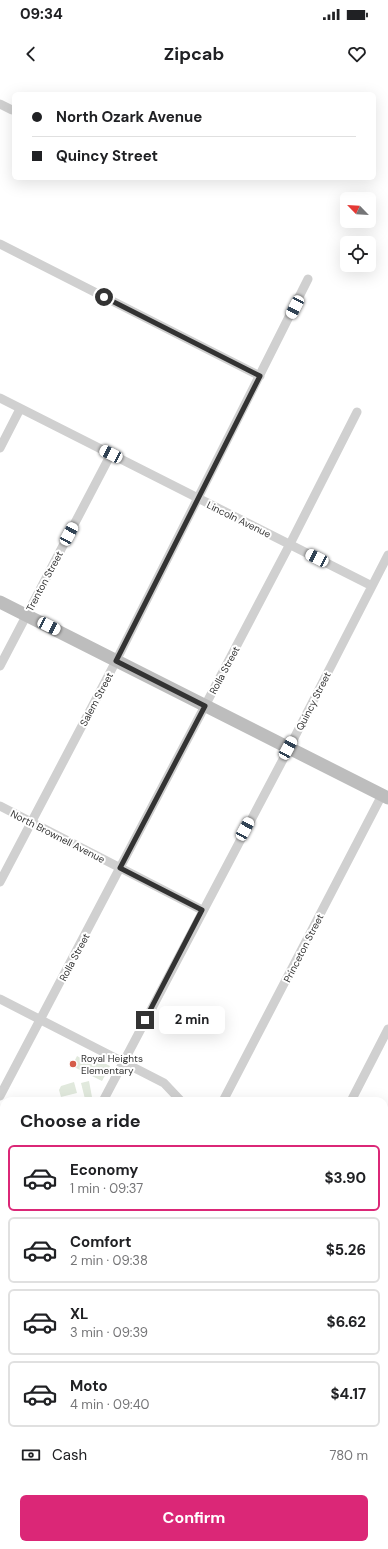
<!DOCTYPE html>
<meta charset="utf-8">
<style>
:root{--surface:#fff;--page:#f2f2f2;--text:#202124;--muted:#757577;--line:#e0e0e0;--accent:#db2777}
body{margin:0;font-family:"DM Sans",sans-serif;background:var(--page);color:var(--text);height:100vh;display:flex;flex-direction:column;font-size:15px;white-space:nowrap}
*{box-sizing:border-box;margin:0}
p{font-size:13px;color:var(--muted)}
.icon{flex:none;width:22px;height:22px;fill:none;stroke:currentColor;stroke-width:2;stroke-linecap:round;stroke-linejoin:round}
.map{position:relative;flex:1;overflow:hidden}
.drawer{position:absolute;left:0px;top:1017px;width:388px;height:452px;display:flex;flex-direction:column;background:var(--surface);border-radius:12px 12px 0 0;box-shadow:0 4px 16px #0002}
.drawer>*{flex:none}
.guide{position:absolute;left:12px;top:12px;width:364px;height:88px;border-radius:6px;box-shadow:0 4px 16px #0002;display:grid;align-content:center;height:88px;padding:0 20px;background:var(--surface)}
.needle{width:26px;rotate:295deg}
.tools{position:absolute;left:340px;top:112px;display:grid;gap:8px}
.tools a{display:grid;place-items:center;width:36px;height:36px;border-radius:6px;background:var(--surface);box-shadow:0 4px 16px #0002;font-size:20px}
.end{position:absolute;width:18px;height:18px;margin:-9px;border:5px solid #333;background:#fff;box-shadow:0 0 0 2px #fff}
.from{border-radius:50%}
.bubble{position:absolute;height:28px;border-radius:6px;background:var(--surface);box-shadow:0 4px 16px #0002;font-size:13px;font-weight:700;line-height:28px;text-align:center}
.car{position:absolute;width:12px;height:24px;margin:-12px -6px;border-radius:5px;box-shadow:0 0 3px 1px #0007;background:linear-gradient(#fff 24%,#345 0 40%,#fff 0 76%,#345 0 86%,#fff 0)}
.guide b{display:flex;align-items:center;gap:14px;height:38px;font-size:15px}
.guide b+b{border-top:1px solid var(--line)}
.guide i{width:10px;height:10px;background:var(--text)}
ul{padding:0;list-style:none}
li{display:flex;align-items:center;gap:12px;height:66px;margin:0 8px 6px;padding:0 12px;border:2px solid var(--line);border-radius:6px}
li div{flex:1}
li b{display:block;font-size:15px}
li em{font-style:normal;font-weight:700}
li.selected{border-color:var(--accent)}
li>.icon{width:36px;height:36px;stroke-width:1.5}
h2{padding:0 20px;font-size:18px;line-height:48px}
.pay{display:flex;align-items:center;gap:10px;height:44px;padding:0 20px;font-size:15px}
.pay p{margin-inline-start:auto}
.primary-button{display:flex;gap:8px;margin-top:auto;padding:8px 20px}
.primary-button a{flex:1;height:46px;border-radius:6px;background:var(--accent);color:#fff;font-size:16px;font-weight:700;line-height:46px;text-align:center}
.status{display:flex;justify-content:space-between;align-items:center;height:28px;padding:0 20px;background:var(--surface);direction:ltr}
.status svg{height:11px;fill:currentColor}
header{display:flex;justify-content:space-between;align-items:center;height:52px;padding:0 20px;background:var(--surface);font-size:18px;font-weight:700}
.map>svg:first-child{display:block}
</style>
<div class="status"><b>09:34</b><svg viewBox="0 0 49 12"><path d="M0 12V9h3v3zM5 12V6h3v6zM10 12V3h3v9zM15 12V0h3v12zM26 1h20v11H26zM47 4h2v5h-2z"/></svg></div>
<header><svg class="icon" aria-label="back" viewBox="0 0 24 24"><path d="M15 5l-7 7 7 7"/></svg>Zipcab<svg class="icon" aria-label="heart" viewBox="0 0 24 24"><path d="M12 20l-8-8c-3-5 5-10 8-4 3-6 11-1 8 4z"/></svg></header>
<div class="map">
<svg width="388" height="1469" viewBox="0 0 388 1469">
<rect width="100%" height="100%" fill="#fff"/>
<path fill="#e1e9dd" d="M77,976L86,981L90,976L110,986L102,1001L72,986Z
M89,1001L92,1017L85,1019L81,1003Z
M74,1002L77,1013L61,1017L59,1010L61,1006Z"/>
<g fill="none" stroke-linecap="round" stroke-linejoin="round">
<path stroke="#d2dceb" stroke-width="2.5" d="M0,1232L4,1239
M0,1269L4,1276
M0,1295L4,1300
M112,1465L114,1469
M132,1465L134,1469"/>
<path stroke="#d0d0d0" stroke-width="9" d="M0,24L12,30
M0,164L260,296
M0,318L372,506
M0,368L20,329
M0,586L111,374
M0,726L202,830
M0,802L116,581L308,199
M0,919L164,1003L181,1021
M0,1016L290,464L357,332
M103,1021L289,668L388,475
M223,1021L382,715
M351,1021L388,949
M384,1126L388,1128
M384,1204L388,1197
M0,1218L4,1211
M384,1451L388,1443
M318,1465L326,1469
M33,1469L40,1465
M248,1469L250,1465
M375,1469L377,1465"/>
<path stroke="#bdbdbd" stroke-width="13" d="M0,522L388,718
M0,1248L4,1255
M125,1465L127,1469"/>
</g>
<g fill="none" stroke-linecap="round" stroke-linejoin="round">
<path stroke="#333" stroke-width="5" d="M104,217L260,296L116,581L205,626L120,788L202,830L145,940"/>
</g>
<circle fill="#d55d49" stroke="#fff" stroke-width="1.5" cx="73" cy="984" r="4"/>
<g text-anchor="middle" stroke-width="4" stroke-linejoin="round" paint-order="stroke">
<g font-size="10" fill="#333" stroke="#fff">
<text transform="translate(239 439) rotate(26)" y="4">Lincoln Avenue</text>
<text transform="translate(44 501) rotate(-62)" y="4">Trenton Street</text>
<text transform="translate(224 590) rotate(-62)" y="4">Rolla Street</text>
<text transform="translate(96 619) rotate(-62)" y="4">Salem Street</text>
<text transform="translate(313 621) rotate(-63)" y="4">Quincy Street</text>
<text transform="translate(58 756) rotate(27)" y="4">North Brownell Avenue</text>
<text transform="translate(303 868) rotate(-63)" y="4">Princeton Street</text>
<text transform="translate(74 877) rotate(-62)" y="4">Rolla Street</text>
</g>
<g font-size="10" fill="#333" stroke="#fff" text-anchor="start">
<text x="81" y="982">Royal Heights<tspan x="81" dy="12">Elementary</tspan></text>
</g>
</g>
</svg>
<div class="tools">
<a><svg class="needle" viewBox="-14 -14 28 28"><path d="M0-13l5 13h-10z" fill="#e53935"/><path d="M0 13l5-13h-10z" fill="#757577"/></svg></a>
<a><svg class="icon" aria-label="locate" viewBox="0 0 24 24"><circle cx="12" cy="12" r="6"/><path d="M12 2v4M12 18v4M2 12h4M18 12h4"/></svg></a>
</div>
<i class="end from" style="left:104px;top:217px"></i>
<i class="end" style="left:145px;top:940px"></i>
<div class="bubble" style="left:159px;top:926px;width:66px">2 min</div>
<i class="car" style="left:295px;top:227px;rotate:207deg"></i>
<i class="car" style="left:111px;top:374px;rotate:297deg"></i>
<i class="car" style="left:69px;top:454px;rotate:28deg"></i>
<i class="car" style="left:317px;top:478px;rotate:297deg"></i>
<i class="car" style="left:49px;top:546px;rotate:117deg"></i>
<i class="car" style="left:288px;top:668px;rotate:28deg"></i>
<i class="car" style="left:245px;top:749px;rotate:28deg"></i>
<div class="guide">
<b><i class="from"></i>North Ozark Avenue</b>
<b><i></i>Quincy Street</b>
</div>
<section class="drawer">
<h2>Choose a ride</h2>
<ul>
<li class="selected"><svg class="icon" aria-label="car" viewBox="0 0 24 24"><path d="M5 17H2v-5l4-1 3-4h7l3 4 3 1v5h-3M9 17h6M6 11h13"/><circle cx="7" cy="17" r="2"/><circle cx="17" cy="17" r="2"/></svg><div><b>Economy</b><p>1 min · 09:37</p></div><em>$3.90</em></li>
<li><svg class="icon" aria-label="car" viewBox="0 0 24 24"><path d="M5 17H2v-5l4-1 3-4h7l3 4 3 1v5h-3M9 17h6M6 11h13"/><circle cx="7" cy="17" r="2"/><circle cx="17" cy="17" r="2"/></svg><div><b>Comfort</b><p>2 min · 09:38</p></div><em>$5.26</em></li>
<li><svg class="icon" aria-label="car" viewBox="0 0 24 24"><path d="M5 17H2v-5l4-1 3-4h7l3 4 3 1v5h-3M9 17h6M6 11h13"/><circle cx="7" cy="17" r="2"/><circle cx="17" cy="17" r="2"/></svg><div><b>XL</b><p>3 min · 09:39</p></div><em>$6.62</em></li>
<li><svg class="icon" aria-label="car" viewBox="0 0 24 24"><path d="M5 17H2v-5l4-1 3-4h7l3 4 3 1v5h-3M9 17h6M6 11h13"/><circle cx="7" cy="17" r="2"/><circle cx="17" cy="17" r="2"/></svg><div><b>Moto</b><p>4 min · 09:40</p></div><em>$4.17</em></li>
</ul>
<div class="pay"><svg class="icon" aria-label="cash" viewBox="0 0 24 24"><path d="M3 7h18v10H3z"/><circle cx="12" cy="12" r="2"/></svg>Cash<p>780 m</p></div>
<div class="primary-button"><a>Confirm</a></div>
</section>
</div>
